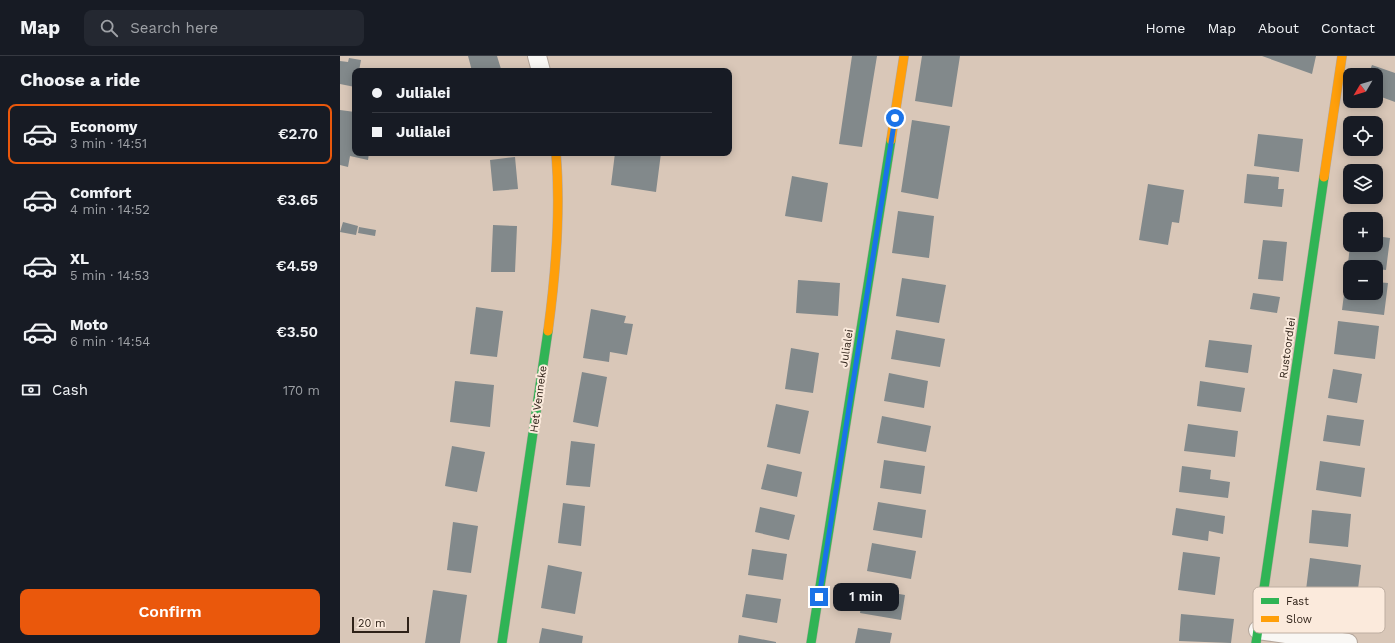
<!DOCTYPE html>
<meta charset="utf-8">
<style>
:root{--surface:#171b24;--page:#242831;--text:#f1f3f6;--muted:#9ea1a6;--line:#363941;--accent:#ea580c}
body{margin:0;font-family:"Work Sans",sans-serif;background:var(--page);color:var(--text);height:100vh;display:flex;flex-direction:column;font-size:15px;white-space:nowrap}
*{box-sizing:border-box;margin:0}
p{font-size:13px;color:var(--muted)}
.icon{flex:none;width:22px;height:22px;fill:none;stroke:currentColor;stroke-width:2;stroke-linecap:round;stroke-linejoin:round}
.map{position:relative;flex:1;overflow:hidden}
.details{display:flex;flex-direction:column;background:var(--surface);width:340px}
.details>*{flex:none}
.top-card{position:absolute;left:12px;top:12px;width:380px;height:88px;border-radius:8px;box-shadow:0 2px 10px #0003;display:grid;align-content:center;height:88px;padding:0 20px;background:var(--surface)}
.needle{width:26px;rotate:232deg}
.fabs{position:absolute;left:1003px;top:12px;display:grid;gap:8px}
.fabs a{display:grid;place-items:center;width:40px;height:40px;border-radius:8px;background:var(--surface);box-shadow:0 2px 10px #0003;font-size:20px}
.scale{position:absolute;left:12px;bottom:10px;width:57px;box-sizing:border-box;padding-left:4px;border:2px solid #2f2218;border-top:0;font-size:11px;line-height:14px;white-space:nowrap;color:#2f2218;-webkit-text-stroke:3px #fbeadc;paint-order:stroke}
.end{position:absolute;width:18px;height:18px;margin:-9px;border:5px solid #1a73e8;background:#fff;box-shadow:0 0 0 2px #fff}
.from{border-radius:50%}
.bubble{position:absolute;height:28px;border-radius:8px;background:var(--surface);box-shadow:0 2px 10px #0003;font-size:13px;font-weight:600;line-height:28px;text-align:center}
.top-card b{display:flex;align-items:center;gap:14px;height:38px;font-size:15px}
.top-card b+b{border-top:1px solid var(--line)}
.top-card i{width:10px;height:10px;background:var(--text)}
ul{padding:0;list-style:none}
li{display:flex;align-items:center;gap:12px;height:60px;margin:0 8px 6px;padding:0 12px;border:2px solid transparent;border-radius:8px}
li div{flex:1}
li b{display:block;font-size:15px}
li em{font-style:normal;font-weight:600}
li.active{border-color:var(--accent)}
li>.icon{width:36px;height:36px;stroke-width:1.5}
h2{padding:0 20px;font-size:18px;line-height:48px}
.pay{display:flex;align-items:center;gap:10px;height:44px;padding:0 20px;font-size:15px}
.pay p{margin-inline-start:auto}
.action{display:flex;gap:8px;margin-top:auto;padding:8px 20px}
.action a{flex:1;height:46px;border-radius:8px;background:var(--accent);color:#fff;font-size:16px;font-weight:600;line-height:46px;text-align:center}
header{display:flex;align-items:center;gap:24px;box-sizing:border-box;height:56px;padding:0 20px;background:var(--surface);border-bottom:1px solid var(--line)}
header strong{font-size:19px}
nav{display:flex;gap:22px;margin-inline-start:auto;font-size:14px}
.search{width:280px;height:36px;background:var(--page);display:flex;align-items:center;gap:10px;box-sizing:border-box;padding:0 14px;border-radius:8px;color:var(--muted);font-size:15px}
main{display:flex;flex:1;min-height:0}
.map>svg:first-child{display:block}
</style>
<header>
<strong>Map</strong>
<div class="search"><svg class="icon" aria-label="search" viewBox="0 0 24 24"><circle cx="10" cy="10" r="6"/><path d="M15 15l6 6"/></svg>Search here</div>
<nav><a>Home</a><a>Map</a><a>About</a><a>Contact</a></nav>
</header>
<main>
<section class="details">
<h2>Choose a ride</h2>
<ul>
<li class="active"><svg class="icon" aria-label="car" viewBox="0 0 24 24"><path d="M5 17H2v-5l4-1 3-4h7l3 4 3 1v5h-3M9 17h6M6 11h13"/><circle cx="7" cy="17" r="2"/><circle cx="17" cy="17" r="2"/></svg><div><b>Economy</b><p>3 min · 14:51</p></div><em>€2.70</em></li>
<li><svg class="icon" aria-label="car" viewBox="0 0 24 24"><path d="M5 17H2v-5l4-1 3-4h7l3 4 3 1v5h-3M9 17h6M6 11h13"/><circle cx="7" cy="17" r="2"/><circle cx="17" cy="17" r="2"/></svg><div><b>Comfort</b><p>4 min · 14:52</p></div><em>€3.65</em></li>
<li><svg class="icon" aria-label="car" viewBox="0 0 24 24"><path d="M5 17H2v-5l4-1 3-4h7l3 4 3 1v5h-3M9 17h6M6 11h13"/><circle cx="7" cy="17" r="2"/><circle cx="17" cy="17" r="2"/></svg><div><b>XL</b><p>5 min · 14:53</p></div><em>€4.59</em></li>
<li><svg class="icon" aria-label="car" viewBox="0 0 24 24"><path d="M5 17H2v-5l4-1 3-4h7l3 4 3 1v5h-3M9 17h6M6 11h13"/><circle cx="7" cy="17" r="2"/><circle cx="17" cy="17" r="2"/></svg><div><b>Moto</b><p>6 min · 14:54</p></div><em>€3.50</em></li>
</ul>
<div class="pay"><svg class="icon" aria-label="cash" viewBox="0 0 24 24"><path d="M3 7h18v10H3z"/><circle cx="12" cy="12" r="2"/></svg>Cash<p>170 m</p></div>
<div class="action"><a>Confirm</a></div>
</section>
<div class="map">
<svg width="1055" height="587" viewBox="0 0 1055 587">
<rect width="100%" height="100%" fill="#d9c7b8"/>
<path fill="#82898b" d="M128,0H157L161,13L132,15Z
M512,0H537L522,91L499,88Z
M582,0H620L612,51L575,45Z
M922,0H976L972,18Z
M9,2L21,4L19,15H15V31L0,28V5L8,6Z
M1032,9L1055,17V46L1036,39V19H1028Z
M0,54L15,56L12,90L15,91V97H29L28,104L10,100L8,111L0,109Z
M572,64L610,70L598,143L561,136Z
M918,78L963,83L959,116L914,110Z
M275,97H321L316,136L271,129Z
M175,101L178,133L153,135L150,104Z
M907,118L939,121L938,133H944L942,151L904,147Z
M452,120L488,127L482,166L445,160Z
M808,128L844,134L839,167L832,166L828,189L799,184Z
M558,155L594,160L589,202L552,197Z
M3,166L18,170L16,179L0,176Z
M153,169L177,170L175,216H151Z
M19,171L36,174L35,180L18,177Z
M1036,180L1050,182L1046,214L1036,213V211L1008,208L1010,189H1036Z
M923,184L947,186L943,225L918,223Z
M562,222L606,229L599,267L556,260Z
M1006,222L1010,223V237H1036V226L1048,227L1044,259L1002,254Z
M458,224L500,227L498,260L456,257Z
M913,237L940,241L937,257L910,253Z
M136,251L163,255L157,301L130,298Z
M251,253L286,260L284,267L293,268L287,299L270,296L269,306L243,302Z
M998,265L1039,270L1035,303L994,298Z
M556,274L605,283L600,311L551,303Z
M869,284L912,289L908,317L865,311Z
M451,292L479,297L473,337L445,333Z
M993,313L1022,318L1017,347L988,342Z
M242,316L267,321L258,371L233,366Z
M549,317L588,325L584,352L544,345Z
M115,325L154,329L150,371L110,366Z
M860,325L905,332L901,356L857,350Z
M436,348L469,355L460,398L427,391Z
M987,359L1024,364L1020,390L983,385Z
M542,360L591,370L586,396L537,387Z
M848,368L898,375L895,401L844,395Z
M231,385L255,388L250,431L226,429Z
M112,390L145,396L137,436L105,430Z
M544,404L585,410L581,438L540,432Z
M980,405L1025,412L1021,441L976,434Z
M427,408L462,416L457,441L421,433Z
M842,410L871,414L870,423L890,426L888,442L839,436Z
M538,446L586,454L582,482L533,474Z
M223,447L245,450L241,490L218,487Z
M420,451L455,459L449,484L415,476Z
M836,452L885,460L883,478L869,475L868,485L832,479Z
M972,454L1011,458L1008,491L969,487Z
M113,466L138,470L131,517L107,514Z
M532,487L576,495L571,523L527,515Z
M412,493L447,498L443,524L408,519Z
M843,496L880,501L875,539L838,534Z
M970,502L1021,509L1016,549L965,542Z
M208,509L242,516L235,558L201,552Z
M524,532L565,539L561,564L520,557Z
M93,534L127,539L120,587H85Z
M406,538L441,543L437,567L402,561Z
M841,558L894,563L891,587L839,585Z
M202,572L243,580L242,587H199Z
M518,572L552,577L550,587H515Z
M399,579L436,586V587H398Z"/>
<g fill="none" stroke-linecap="round" stroke-linejoin="round">
<g stroke="#b4a69b" stroke-width="20">
<path id="street" d="M197,0L201,15
M918,574L1008,587"/>
</g>
<g stroke="#b4a69b" stroke-width="10">
<path id="fast" d="M162,587L208,275
M471,587L551,84
M916,587L984,121"/>
</g>
<g stroke="#b4a69b" stroke-width="10">
<path id="slow" d="M551,84L564,0
M984,121L1002,0
M208,275C216,216 221,157 216,97"/>
</g>
<use href="#street" stroke="#f9f7f4" stroke-width="18"/>
<use href="#fast" stroke="#30b455" stroke-width="9"/>
<use href="#slow" stroke="#ff9f0a" stroke-width="9"/>
</g>
<g fill="none" stroke-linecap="round" stroke-linejoin="round">
<path stroke="#1a73e8" stroke-width="5" d="M479,541L555,62"/>
</g>
<g text-anchor="middle" stroke-width="4" stroke-linejoin="round" paint-order="stroke">
<g font-size="11" fill="#2f2218" stroke="#fbeadc">
<text transform="translate(506 292) rotate(-81)" y="4">Julialei</text>
<text transform="translate(947 292) rotate(-82)" y="4">Rustoordlei</text>
<text transform="translate(198 343) rotate(-82)" y="4">Het Venneke</text>
</g>
</g>
<rect x="913" y="531" width="132" height="46" rx="6" fill="#fbeadc" stroke="#beaea1" stroke-width="1"/>
<rect x="921" y="542" width="18" height="6" fill="#30b455"/>
<rect x="921" y="560" width="18" height="6" fill="#ff9f0a"/>
<g font-size="11" fill="#2f2218">
<text x="946" y="549">Fast</text>
<text x="946" y="567">Slow</text>
</g>
</svg>
<div class="fabs">
<a><svg class="needle" viewBox="-14 -14 28 28"><path d="M0-13l5 13h-10z" fill="#e53935"/><path d="M0 13l5-13h-10z" fill="#9ea1a6"/></svg></a>
<a><svg class="icon" aria-label="locate" viewBox="0 0 24 24"><circle cx="12" cy="12" r="6"/><path d="M12 2v4M12 18v4M2 12h4M18 12h4"/></svg></a>
<a><svg class="icon" aria-label="layers" viewBox="0 0 24 24"><path d="M12 4l9 5-9 5-9-5zM3 14l9 5 9-5"/></svg></a>
<a>+</a>
<a>−</a>
</div>
<div class="scale">20 m</div>
<i class="end from" style="left:555px;top:62px"></i>
<i class="end" style="left:479px;top:541px"></i>
<div class="bubble" style="left:493px;top:527px;width:66px">1 min</div>
<div class="top-card">
<b><i class="from"></i>Julialei</b>
<b><i></i>Julialei</b>
</div>
</div>
</main>
